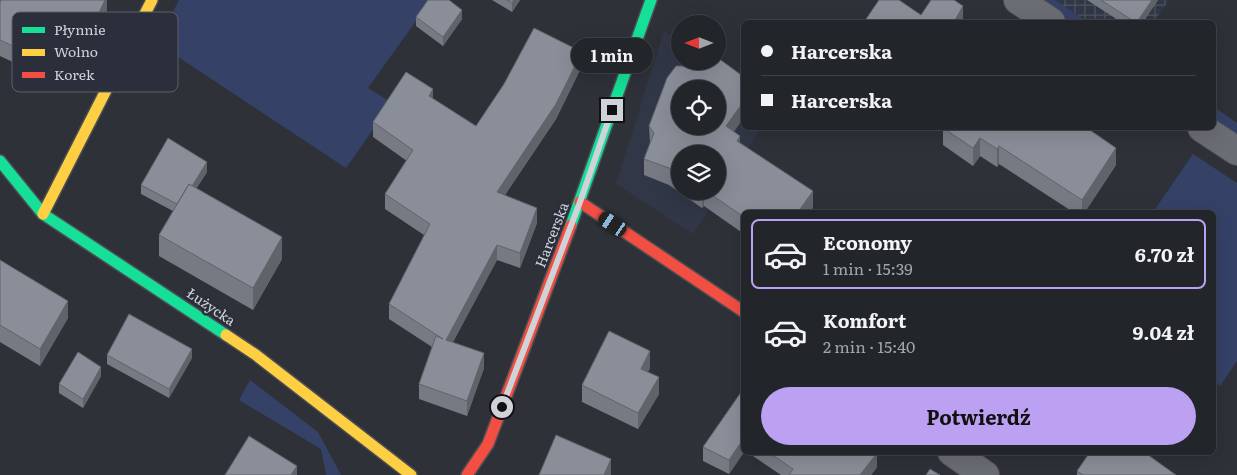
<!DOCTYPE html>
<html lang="pl">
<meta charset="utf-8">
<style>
:root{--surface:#22252a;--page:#2e3136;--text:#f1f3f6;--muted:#a2a5a8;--line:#3f4247;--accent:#bca0f2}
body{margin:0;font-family:Literata,serif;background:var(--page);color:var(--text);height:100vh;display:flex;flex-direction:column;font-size:19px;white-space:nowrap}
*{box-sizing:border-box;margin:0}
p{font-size:16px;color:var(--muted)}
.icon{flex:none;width:28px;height:28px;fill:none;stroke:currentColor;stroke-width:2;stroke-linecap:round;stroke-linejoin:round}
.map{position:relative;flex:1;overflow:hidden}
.panel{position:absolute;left:741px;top:210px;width:475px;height:245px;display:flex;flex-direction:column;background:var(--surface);border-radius:8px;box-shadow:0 5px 20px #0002,0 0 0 1px var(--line)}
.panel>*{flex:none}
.guide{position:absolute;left:741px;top:20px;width:475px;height:110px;border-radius:8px;box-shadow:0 5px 20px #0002,0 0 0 1px var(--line);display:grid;align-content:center;height:110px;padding:0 20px;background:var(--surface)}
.needle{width:32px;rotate:270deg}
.tools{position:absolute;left:671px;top:15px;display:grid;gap:10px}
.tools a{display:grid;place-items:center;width:55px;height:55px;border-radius:50%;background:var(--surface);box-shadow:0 5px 20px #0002,0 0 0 1px var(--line);font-size:25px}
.end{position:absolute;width:22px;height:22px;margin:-11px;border:6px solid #cfd2d9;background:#111;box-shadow:0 0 0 2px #111}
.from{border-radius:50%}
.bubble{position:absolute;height:35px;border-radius:18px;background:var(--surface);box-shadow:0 5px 20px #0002,0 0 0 1px var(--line);font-size:16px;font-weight:700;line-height:35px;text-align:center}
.car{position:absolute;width:15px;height:30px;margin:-15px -8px;border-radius:6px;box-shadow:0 0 4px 1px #0007;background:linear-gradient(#222 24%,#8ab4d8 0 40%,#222 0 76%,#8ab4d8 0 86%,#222 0)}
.guide b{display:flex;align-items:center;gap:18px;height:48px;font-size:19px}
.guide b+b{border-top:1px solid var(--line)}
.guide i{width:12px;height:12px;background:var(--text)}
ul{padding:9px 0 0;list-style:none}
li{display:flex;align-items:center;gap:15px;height:70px;margin:0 10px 8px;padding:0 10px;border:2px solid transparent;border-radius:8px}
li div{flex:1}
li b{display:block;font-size:19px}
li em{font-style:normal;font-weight:700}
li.active{border-color:var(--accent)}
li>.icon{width:45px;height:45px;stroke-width:1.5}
.primary-button{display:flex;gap:10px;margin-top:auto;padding:10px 20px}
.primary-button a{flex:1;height:58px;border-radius:30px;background:var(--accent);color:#111;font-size:20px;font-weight:700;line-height:58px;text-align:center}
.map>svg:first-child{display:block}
</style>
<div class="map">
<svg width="1237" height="475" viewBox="0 0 1237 475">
<defs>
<pattern id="industrial-grid" width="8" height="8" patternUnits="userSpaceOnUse" patternTransform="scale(1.25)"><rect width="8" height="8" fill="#313747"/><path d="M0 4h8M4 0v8" fill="none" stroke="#4e5361"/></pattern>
</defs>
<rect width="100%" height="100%" fill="#2e3138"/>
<path fill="#313747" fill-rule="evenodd" d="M664,31L680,41V61H711L744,82V128H761L693,234L616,184ZM680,89H718V126H680ZM680,154H718V191H680Z"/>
<path fill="url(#industrial-grid)" d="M1055,0H1169L1154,22H1088Z"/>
<path fill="#354167" d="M179,0H431L368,88L392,103L346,168L157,43Z
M1035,0H1055L1088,22H1068Z
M1214,107L1237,123V138L1214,122Z
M1193,154L1237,183V361L1220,386L1214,382V212H1153Z
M250,380L318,432L341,475H326L321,449L239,400Z"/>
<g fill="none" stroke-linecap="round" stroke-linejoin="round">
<g stroke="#4c4e53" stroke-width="30">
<path id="street" d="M1018,0L1051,22
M1202,128L1237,151
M952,452L985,475"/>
</g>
<g stroke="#4c4e53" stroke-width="14">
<path id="fast" d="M0,161L43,214L226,335
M571,225L651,0"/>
</g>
<g stroke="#4c4e53" stroke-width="14">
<path id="slow" d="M43,214L152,0
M226,335L256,355L411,475"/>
</g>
<g stroke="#4c4e53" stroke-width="14">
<path id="jam" d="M580,202L744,312
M467,475L488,444L571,225"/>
</g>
<use href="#street" stroke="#6b6d74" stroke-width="28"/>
<use href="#fast" stroke="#16e098" stroke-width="11"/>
<use href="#slow" stroke="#ffcf43" stroke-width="11"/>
<use href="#jam" stroke="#f24e42" stroke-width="11"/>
</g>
<path fill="#777a83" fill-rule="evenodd" d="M107,0V12L74,81L33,62L30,70L0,56V2Z
M492,0H520L512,12Z
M1087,0H1158L1143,22H1121Z
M416,17L462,19L443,46L416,26Z
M582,66L556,119L505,195L537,223L520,268L497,260L453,342L484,368L467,416L419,399V384L432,347L389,319V304L424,235L385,209V194L407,161L373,137V122L433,99L476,126Z
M744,77V117L734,131L740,143L813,208L744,212V234L704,206L702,208L669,185L644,175V159L650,143L649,126ZM680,154L718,191H680Z
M943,128L1116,165L1085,212H1073L999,164L997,167L980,156L973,166L943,145Z
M207,172L196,189L282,259L253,310L159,256V235L173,211L141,194V185Z
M0,260L68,318L40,366L0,342Z
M107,355L192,358L169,398L107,364Z
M650,368L648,372L659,394L638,429L582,402V385Z
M101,376L83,408L59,393V384Z
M744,388V452L729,474L703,461V447Z
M747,452H876L877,467L871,475H781Z
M1077,471L1176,475H1077Z"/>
<path fill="#61636a" d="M105,0H107V12L74,81V65Z
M514,0H520L512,12V3Z
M1152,0H1158L1143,22H1137Z
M963,6V22H954Z
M462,10V19L443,46V37Z
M33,45V62L30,70V54Z
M582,52V66L556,119L497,207V192Z
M433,89V104L429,96Z
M744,101V117L726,143V126Z
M740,136V152L737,141Z
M980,138V156L973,166V148Z
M999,146V164L997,167V149Z
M1116,148V165L1085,212H1082V200Z
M207,162V172L179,215V206Z
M703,191H704V206L702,208Z
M813,191V208L809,212H798Z
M537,208V223L520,268V253Z
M282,237V259L253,310V288Z
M497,245V260L446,355V340Z
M68,301V318L40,366V349Z
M192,349V358L169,398V389Z
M650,351V368L641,385V369Z
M484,353V368L467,416V401Z
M101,367V376L83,408V399Z
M659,377V394L638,429V413Z
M744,438V452L729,474V460Z
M877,453V467L871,475H860Z
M611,459V475H604Z
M297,466V475H291Z"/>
<path fill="#8a8e98" stroke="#61636a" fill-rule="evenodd" d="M1,0H105L74,65L33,45L30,54L0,40V2Z
M428,0H449L462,10L443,37L416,17Z
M507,0H514L512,3Z
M879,0H899L921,15L931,0H954L963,6L954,22H864Z
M1101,0H1152L1137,22H1135Z
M534,28L582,52L556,104L497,192L537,208L520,253L497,245L446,340L484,353L467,401L419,384L436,336L443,339L389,304L430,224L385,194L413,150L373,122L406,72L433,89L429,96L476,126L504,84Z
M718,58L744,77V101L726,126L740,136L737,141L813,191L798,212H744V217L706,191H718V154H680V176L669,168L644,159L654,133L649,126L667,78L676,66H697L700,61H718ZM680,89H718V126H680Z
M943,128H1087L1116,148L1082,200L999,146L997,149L980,138L973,148Z
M168,138L207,162L192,186L189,184L177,204L141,185Z
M189,184L282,237L253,288L159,235Z
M0,260L68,301L40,349L0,325Z
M129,314L192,349L169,389L107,355Z
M609,331L650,351L641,369L659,377L638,413L582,385Z
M78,352L101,367L83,399L59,384Z
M744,388V438L729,460L703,447Z
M556,435L611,459L604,475H539Z
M249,436L297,466L291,475H225Z
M768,452H876L877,453L860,475H789L793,469Z
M1090,452H1144L1176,475H1083L1077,471Z
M930,469L940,475H926Z"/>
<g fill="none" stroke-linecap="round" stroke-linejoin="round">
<path stroke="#cfd2d9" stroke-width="6" d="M502,407L580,202L612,110"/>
</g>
<g text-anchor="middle" stroke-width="5" stroke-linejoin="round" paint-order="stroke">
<g font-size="14" fill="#cfd2d9" stroke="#2b2f3b">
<text transform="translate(552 235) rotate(-69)" y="5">Harcerska</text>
<text transform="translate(211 307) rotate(34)" y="5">Łużycka</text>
</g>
</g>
<rect x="12" y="12" width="166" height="80" rx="8" fill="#2b2f3b" stroke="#5c606a" stroke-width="1"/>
<rect x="22" y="27" width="23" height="6" fill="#16e098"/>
<rect x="22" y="49" width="23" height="7" fill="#ffcf43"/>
<rect x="22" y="72" width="23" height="6" fill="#f24e42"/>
<g font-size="14" fill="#cfd2d9">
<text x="54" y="35">Płynnie</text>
<text x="54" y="57">Wolno</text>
<text x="54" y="80">Korek</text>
</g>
</svg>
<div class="tools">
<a><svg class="needle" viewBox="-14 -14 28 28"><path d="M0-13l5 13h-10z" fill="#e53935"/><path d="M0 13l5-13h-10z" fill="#a2a5a8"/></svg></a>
<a><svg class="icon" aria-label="locate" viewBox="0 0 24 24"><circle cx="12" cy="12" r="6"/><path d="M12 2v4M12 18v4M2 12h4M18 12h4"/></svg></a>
<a><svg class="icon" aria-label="layers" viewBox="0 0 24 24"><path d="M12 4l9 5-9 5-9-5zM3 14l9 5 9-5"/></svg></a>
</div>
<i class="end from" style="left:502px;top:407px"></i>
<i class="end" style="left:612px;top:110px"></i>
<div class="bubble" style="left:571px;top:38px;width:82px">1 min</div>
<i class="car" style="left:613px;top:224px;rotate:304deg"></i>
<div class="guide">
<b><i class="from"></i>Harcerska</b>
<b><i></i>Harcerska</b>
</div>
<section class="panel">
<ul>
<li class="active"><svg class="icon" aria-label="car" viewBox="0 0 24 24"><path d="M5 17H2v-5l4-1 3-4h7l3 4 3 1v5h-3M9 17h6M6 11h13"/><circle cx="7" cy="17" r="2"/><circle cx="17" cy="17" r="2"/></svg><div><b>Economy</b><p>1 min · 15:39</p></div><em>6.70 zł</em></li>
<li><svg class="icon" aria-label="car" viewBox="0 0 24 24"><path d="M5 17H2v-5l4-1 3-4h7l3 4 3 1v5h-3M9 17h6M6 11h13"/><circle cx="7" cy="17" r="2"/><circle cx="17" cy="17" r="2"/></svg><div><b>Komfort</b><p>2 min · 15:40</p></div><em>9.04 zł</em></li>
</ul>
<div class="primary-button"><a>Potwierdź</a></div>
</section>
</div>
